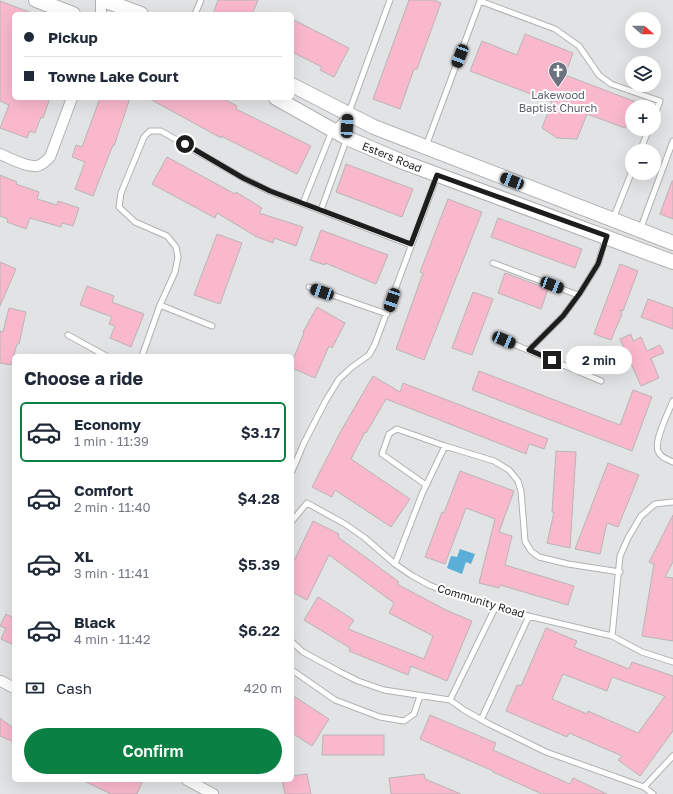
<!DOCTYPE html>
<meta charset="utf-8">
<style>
:root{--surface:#fff;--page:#f6f6f7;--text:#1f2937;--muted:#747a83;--line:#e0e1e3;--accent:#0b8043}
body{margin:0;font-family:"Golos Text",sans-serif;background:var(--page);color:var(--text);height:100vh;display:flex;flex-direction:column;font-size:15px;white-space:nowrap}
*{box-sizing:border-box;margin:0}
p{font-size:13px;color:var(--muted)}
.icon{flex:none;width:22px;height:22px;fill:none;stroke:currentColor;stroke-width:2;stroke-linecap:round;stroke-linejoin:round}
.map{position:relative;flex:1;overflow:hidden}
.details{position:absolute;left:12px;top:354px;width:282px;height:428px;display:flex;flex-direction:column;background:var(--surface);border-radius:6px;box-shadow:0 4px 16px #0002}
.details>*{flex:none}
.guide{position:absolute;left:12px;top:12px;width:282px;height:88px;border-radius:6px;box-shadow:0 4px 16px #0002;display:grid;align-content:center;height:88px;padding:0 12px;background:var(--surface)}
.needle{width:26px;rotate:110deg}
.fabs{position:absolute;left:625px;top:12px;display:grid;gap:8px}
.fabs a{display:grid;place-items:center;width:36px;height:36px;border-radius:50%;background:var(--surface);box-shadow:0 4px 16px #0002;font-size:20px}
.end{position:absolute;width:18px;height:18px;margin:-9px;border:5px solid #1d1d1e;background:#fff;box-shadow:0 0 0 2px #fff}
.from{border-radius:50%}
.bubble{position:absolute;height:28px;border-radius:14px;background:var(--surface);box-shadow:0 4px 16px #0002;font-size:13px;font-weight:600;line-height:28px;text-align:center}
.car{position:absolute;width:12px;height:24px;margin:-12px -6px;border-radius:5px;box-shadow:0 0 3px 1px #0007;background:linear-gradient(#222 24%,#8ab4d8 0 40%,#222 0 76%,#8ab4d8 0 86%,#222 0)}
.guide b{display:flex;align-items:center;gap:14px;height:38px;font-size:15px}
.guide b+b{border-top:1px solid var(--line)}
.guide i{width:10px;height:10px;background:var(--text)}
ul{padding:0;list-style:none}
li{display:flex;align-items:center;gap:12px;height:60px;margin:0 8px 6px;padding:0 4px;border:2px solid transparent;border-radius:6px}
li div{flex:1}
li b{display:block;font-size:15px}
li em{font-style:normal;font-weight:600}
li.active{border-color:var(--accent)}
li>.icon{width:36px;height:36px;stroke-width:1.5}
h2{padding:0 12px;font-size:18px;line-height:48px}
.pay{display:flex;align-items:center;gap:10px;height:44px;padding:0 12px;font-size:15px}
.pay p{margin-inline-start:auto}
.cta{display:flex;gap:8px;margin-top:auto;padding:8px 12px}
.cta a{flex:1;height:46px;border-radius:24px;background:var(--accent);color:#fff;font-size:16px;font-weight:600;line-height:46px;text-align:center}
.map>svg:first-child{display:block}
</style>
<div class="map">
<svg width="673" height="794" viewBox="0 0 673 794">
<rect width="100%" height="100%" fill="#e2e3e5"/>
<path fill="#5aaed8" d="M460,549L475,554L471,564L466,562L462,574L447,568L451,556L457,557Z"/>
<path fill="#fab8cd" stroke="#b8b5b6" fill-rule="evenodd" d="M218,0H258L252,14H213Z
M409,0H434L441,3L417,69H414L400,109L373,99Z
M0,1L32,13V14H14V98H50L43,118L41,117L35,133L30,131L27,138L0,128L9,105L0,101Z
M292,19L349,48L334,77L320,70L322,67L292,52Z
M525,34L573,53L565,75L636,102L634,107H632V111L625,128L587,114L577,139L557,138L542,128L552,102L470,71L482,41L517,55Z
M100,98H130L114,146L113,145L93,196L75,189L85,162L72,157L76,145L82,147Z
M148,98H222L237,106L236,109L311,146L297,174L221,136V138Z
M167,157L235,194L236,192L262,208L259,213L303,227L296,246L274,238L273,243L257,237L217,213L215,218L152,184Z
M346,164L413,189L402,217L336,192Z
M0,175L17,182L16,184L39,192L37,199L57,205L58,201L79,208L73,226L62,223L61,227L30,218L26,229L7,222L8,219L0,216Z
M672,181H673V219L660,214Z
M448,199L482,212L424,360L396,349L423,273L420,272Z
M498,218L582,249L575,268L491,237Z
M321,230L388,255L376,284L325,263V265L310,260Z
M217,234L242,243L220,304L194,295Z
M0,262L16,269L0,306Z
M620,264L638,271L623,311L620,310L622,314L611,340L594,334Z
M505,273L548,289L541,309L498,293Z
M87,286L114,296L112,302L144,314L131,347L110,338L115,326L109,324L112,317L80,305Z
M473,292L493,299L472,355L452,348Z
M648,299L673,308V329L641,317Z
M317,307L345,323L332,348L329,346L315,378L292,368V362L304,333L303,332Z
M9,308L26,312L19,344H17L11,365L0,363V331L3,332Z
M631,334L633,341L641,337L647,351L660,345L664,353L651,358L659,378L641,386L620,339Z
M479,371L620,425L633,390L652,397L632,451L472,390Z
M373,376L400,392L403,383L548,439L544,449L529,444L526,454L386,399L366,433L365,432L351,459L410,499L391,527L335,490L332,497L312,487L342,429Z
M556,451L576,452L570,548L547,543L554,512H552Z
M608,463L639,475L618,527L607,523L600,554L575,549Z
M460,471L514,491L499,532L512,536L505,565L574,586L568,605L500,585L499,588L479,583L495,519L466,508L445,564L425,557L442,512L444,513Z
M673,515V562L665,577L673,578V641L642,636L654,564L649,562Z
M313,521L339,534L338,537L399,582L397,584L446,610L472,621L447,681L411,666L408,675L349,651L350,648L304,620L318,597L354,620L348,629L424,659L433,636L389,613L394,603L329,555L307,600L292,592V565Z
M14,612V645L1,639L6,628L0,626L6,614L12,617Z
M546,628L577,641L574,647L629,669L632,662L673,676V731L640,776L618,760L622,756L569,733L567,737L506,711L517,685L521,686ZM563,674L607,691L612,677L665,696L638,733L588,711L587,714L552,699Z
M292,695L329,719L312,746L292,733Z
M430,715L496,743L493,750L570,784L573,778L607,794H542L493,772V771L420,739Z
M0,718L14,729V742L0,736Z
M323,735H384V755H322Z
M307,774L311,794H285L282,780H292V776Z
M424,774L425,779L461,794H391L389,778Z
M82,780H143L137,794H111Z"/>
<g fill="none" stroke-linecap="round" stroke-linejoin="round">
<g stroke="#b0b1b3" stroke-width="7">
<path id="lane" d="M195,14L201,0
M426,146L480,1L555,29L579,46L599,75L611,84L660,101L654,117
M640,151L649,129
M303,203L332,131L348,115
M321,210L347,138L348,115L390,0
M613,219L632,171
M640,230L673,141
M493,263L578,295
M309,287L387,314
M160,305L212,326
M68,335L106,356
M504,340L601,381
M529,350L563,316L580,293L598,264L606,237
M142,356L160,305L175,272L178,257L176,247L167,236L135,222L119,207L121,193L144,137L150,131H161L243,178L269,191L411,245
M673,401C668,413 654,440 658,451C661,458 667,459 673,462
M292,471L304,443L325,402L339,379L352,367L369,355L375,344L437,176
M426,485L382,454L389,434L397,429L445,446
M292,521L307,503L345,524L365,538L395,564L411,575L429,585L446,592L495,608L612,636L642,652L673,662
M395,564L422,494L445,446L494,461L509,470L518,481L521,491L525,541L531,551L539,557L568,564L620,572
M612,636L620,556L628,538L641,516L655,504L673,502
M292,642L303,652L340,672L358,681L384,690L450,700L464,710L489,724L546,752L644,787L673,756
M292,670L335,700L380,717L404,721L414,714L420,696
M450,700L495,608
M481,720L529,616
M644,787L653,794"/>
</g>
<g stroke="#b0b1b3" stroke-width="12">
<path id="street" d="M101,14V0
M0,154C10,158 23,166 34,166C40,167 46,161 50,157L72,98
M1,681L14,688
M187,780L213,794"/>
</g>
<g stroke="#b0b1b3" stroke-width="16">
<path id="secondary" d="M36,0L73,14
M103,0L141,14
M292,85L374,127L673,243
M276,98L347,138L403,162L673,262"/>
</g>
<use href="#lane" stroke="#fff" stroke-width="5"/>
<use href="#street" stroke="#fff" stroke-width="10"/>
<use href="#secondary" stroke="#fff" stroke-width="14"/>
</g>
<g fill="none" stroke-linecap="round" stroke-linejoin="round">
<path stroke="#1d1d1e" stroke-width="5" d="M185,144L243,178L270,191L411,244L437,175L607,236L598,264L580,293L563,316L529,350L552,360"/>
</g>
<defs>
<g id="church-pin" transform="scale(1)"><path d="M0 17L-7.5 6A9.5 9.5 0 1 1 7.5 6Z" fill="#6b7280" stroke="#fff"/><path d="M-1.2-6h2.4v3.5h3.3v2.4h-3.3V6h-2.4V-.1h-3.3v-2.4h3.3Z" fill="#fff"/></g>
</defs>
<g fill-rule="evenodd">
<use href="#church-pin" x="558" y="71"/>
</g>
<g text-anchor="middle" stroke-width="4" stroke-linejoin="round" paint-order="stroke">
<g font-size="11" fill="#5b616d" stroke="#fff">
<text x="558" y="99">Lakewood<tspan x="558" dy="13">Baptist Church</tspan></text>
</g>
<g font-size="11" fill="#1d1d1e" stroke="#fff">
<text transform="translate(392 157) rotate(22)" y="4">Esters Road</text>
<text transform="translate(481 601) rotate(17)" y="4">Community Road</text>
</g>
</g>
</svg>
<div class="fabs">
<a><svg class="needle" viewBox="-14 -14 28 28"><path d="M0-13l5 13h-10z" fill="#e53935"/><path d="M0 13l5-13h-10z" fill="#747a83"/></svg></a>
<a><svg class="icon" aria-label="layers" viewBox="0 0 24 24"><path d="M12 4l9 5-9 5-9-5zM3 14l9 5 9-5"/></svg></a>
<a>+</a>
<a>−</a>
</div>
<i class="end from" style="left:185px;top:144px"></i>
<i class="end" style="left:552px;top:360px"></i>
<div class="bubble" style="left:566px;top:346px;width:66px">2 min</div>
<i class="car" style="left:460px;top:56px;rotate:201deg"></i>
<i class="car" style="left:347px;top:126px;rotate:3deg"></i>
<i class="car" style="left:512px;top:181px;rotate:291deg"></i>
<i class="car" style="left:552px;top:285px;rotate:111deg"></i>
<i class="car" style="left:322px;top:292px;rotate:289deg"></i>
<i class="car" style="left:392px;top:300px;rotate:199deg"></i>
<i class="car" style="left:504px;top:340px;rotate:113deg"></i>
<div class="guide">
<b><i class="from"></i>Pickup</b>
<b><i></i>Towne Lake Court</b>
</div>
<section class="details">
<h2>Choose a ride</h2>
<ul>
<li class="active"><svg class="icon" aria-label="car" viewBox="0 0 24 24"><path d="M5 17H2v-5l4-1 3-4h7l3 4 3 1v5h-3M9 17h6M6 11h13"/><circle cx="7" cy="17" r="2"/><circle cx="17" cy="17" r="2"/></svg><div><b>Economy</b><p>1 min · 11:39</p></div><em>$3.17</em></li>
<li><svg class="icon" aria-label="car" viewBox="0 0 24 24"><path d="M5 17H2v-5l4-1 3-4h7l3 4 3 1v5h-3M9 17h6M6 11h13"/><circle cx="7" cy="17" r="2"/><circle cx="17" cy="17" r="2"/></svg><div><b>Comfort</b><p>2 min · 11:40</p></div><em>$4.28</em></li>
<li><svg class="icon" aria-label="car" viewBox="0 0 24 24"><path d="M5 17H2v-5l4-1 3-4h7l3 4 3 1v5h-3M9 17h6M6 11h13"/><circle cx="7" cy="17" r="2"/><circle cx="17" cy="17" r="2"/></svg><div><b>XL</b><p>3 min · 11:41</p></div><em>$5.39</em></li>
<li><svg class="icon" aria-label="car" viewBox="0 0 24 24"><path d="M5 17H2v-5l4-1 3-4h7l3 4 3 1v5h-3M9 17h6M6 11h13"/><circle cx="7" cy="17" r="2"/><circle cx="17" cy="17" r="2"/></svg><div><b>Black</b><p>4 min · 11:42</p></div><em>$6.22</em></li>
</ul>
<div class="pay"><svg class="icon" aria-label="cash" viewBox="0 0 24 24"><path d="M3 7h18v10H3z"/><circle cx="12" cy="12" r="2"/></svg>Cash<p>420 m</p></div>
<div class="cta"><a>Confirm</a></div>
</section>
</div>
